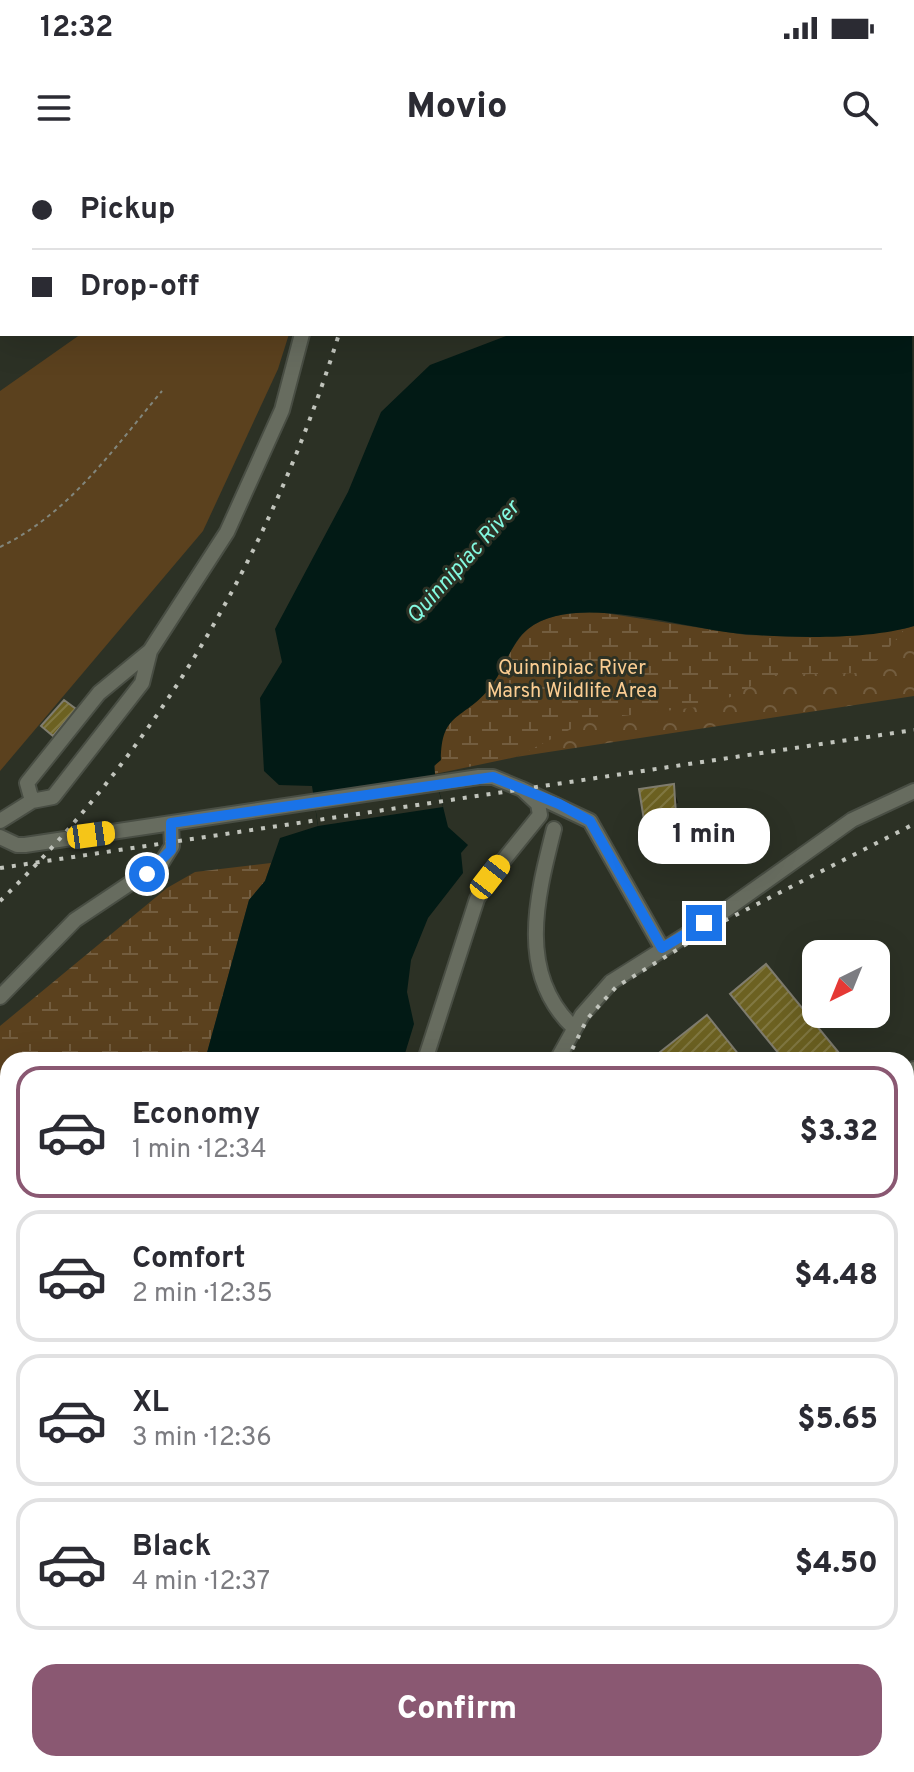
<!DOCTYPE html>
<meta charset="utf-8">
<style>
:root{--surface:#fff;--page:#f2f2f3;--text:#2b2b33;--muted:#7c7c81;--line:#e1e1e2;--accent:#8a5872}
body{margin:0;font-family:Overpass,sans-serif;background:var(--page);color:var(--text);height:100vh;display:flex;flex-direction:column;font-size:30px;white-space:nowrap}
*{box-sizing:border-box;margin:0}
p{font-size:26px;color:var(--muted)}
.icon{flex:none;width:44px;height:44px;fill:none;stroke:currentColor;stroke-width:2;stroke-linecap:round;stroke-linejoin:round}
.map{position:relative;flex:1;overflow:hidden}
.drawer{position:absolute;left:0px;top:892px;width:914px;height:720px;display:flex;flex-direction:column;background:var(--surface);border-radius:24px 24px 0 0;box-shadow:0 8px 32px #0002}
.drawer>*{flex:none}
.banner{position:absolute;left:0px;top:0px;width:914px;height:176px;box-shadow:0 8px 32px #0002;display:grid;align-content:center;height:176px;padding:0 32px;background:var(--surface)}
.needle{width:52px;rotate:223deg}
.buttons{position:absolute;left:802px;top:780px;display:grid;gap:16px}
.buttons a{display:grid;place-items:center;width:88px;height:88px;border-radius:16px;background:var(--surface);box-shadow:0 8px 32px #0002;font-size:40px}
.end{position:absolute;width:36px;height:36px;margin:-18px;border:10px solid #1a73e8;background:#fff;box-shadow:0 0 0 4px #fff}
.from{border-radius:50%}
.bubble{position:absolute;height:56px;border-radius:24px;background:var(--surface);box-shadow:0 8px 32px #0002;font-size:26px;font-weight:800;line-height:56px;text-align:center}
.car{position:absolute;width:24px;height:48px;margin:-24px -12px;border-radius:10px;box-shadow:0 0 6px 2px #0007;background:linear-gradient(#f5c518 24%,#345 0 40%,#f5c518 0 76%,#345 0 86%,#f5c518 0)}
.banner b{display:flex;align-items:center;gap:28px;height:76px;font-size:30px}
.banner b+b{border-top:2px solid var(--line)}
.banner i{width:20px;height:20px;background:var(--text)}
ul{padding:14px 0 0;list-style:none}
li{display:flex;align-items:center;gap:24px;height:132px;margin:0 16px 12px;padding:0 16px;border:4px solid var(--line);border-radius:24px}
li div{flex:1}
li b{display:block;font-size:30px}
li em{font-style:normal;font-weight:800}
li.current{border-color:var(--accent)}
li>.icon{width:72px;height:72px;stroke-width:1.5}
.action{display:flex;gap:16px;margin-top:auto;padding:16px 32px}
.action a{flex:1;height:92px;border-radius:24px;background:var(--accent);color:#fff;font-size:32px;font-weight:800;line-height:92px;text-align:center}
.status{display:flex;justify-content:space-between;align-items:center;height:56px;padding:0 40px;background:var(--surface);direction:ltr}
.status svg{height:22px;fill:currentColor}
header{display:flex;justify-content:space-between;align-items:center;height:104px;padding:0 32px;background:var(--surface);font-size:36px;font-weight:800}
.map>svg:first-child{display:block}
</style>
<div class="status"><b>12:32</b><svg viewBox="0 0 49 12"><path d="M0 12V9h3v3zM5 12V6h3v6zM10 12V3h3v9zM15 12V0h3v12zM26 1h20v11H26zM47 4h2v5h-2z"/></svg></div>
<header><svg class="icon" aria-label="menu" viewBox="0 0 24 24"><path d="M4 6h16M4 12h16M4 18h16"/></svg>Movio<svg class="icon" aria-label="search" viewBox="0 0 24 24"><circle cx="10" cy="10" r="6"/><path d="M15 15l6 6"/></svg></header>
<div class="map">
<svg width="914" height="1612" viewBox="0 0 914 1612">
<defs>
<pattern id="forest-crowns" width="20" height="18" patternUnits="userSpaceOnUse" patternTransform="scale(2)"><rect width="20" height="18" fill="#5b411e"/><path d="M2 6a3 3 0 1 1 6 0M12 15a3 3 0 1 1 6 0" fill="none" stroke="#735d3f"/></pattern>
<pattern id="wetland-marsh" width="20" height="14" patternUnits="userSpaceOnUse" patternTransform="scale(2)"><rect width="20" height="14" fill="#5b411e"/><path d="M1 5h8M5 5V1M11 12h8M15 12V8" fill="none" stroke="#735d3f"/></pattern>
<pattern id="building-hatch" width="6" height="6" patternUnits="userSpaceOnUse" patternTransform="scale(2)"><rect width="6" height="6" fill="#6c6121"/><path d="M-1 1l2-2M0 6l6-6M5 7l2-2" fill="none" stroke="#817842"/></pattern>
</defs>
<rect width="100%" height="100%" fill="#2c3125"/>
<path fill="#5b411e" d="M81,174H289L278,209L203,371L0,611V231Z"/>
<path fill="url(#forest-crowns)" d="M914,466V536L516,597L521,594L436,604Z"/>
<path fill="url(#wetland-marsh)" d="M598,452L746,475L806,477L905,469L879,499L858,513L772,515L715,545L589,560L516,597L435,614C434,603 439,583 443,572C451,552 475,546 487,531C504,512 511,480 532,466C553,453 574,453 598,452Z
M271,703L265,721L249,740L205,900H8V1361L0,1352V866L167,728L195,712Z
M171,1604H219L203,1612H144Z"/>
<path fill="#021a15" d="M912,156L914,466C868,480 791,478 743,474C687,470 574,431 528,469C510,483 504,512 488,530C463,560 441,552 441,600L434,606L435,614L448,667L468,685L461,693L463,713L428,758L411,800L407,832L414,864L403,900H205L249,740L265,721L280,678L318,666L312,626L279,625L264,611L260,538L282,502L275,469L348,332L381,252L430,205L511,174H912Z
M0,1353L8,1361V1604H171L144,1612H0Z"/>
<path fill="#2c3125" d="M436,619L443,647L318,666L314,639Z"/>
<path fill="#0007" d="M74,551L76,553L55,577L45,568Z
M673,626L678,643L675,644L677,660L649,664L646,659Z"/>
<path fill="url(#building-hatch)" stroke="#7f7c6e" stroke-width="2" d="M64,540L76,549L53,576L41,566Z
M674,624L676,655L644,660L639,629Z
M766,804L839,893L831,900H784L730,834Z
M707,855L743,900H659L655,896Z
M906,1242L914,1246V1359L906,1355Z
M906,1422L914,1427V1440L906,1436Z
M914,1548V1612H881L885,1604H906V1563Z"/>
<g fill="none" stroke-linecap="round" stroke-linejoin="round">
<g stroke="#494e44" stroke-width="18">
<path id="minor" d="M31,0V2
M104,0V2
M160,0L161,2
M249,0L250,2
M343,2L344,0
M0,129L2,127
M32,641L27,623L99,533L150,491L227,372L282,250L302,174
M0,661L32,641L53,637L142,523L150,491
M554,669C537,736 516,814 574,868
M0,677L17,685H25L479,617H493L522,629
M0,837L75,760L162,702L172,686L171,663
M425,900L477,739L490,717L540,655L538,644L522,629L590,661L662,788
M557,900L582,855L611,822L727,749L852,660L914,631
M906,916L914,909
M906,1506L914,1491
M371,1612L378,1604
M850,1612L854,1604"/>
</g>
<path stroke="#82867c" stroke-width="2" stroke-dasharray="4 4" stroke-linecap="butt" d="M0,387C69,354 114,288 162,231"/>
<use href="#minor" stroke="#676c5f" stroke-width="14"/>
<path stroke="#c1c4bc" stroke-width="4" stroke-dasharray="4 8" stroke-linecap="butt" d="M844,0L846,2
M375,2V0
M912,50L914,52
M0,708L914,570
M0,741C162,584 272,389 339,174
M567,900L587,859L616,827L724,761L914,664
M906,1081L914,1073
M906,1114L914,1106
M906,1177L914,1169
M906,1201L914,1193
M397,1612L405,1604
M502,1612L509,1604"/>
</g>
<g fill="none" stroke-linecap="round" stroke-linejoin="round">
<path stroke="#1a73e8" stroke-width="10" d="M147,714L171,690V663L493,617L559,644L590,661L662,788L704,763"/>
</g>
<g text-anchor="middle" stroke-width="6" stroke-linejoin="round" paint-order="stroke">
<g font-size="20" fill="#fbcd92" stroke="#2c3125">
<text x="572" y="514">Quinnipiac River<tspan x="572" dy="23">Marsh Wildlife Area</tspan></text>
</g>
<g font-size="22" font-style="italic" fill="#83f9e0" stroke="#2c3125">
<text transform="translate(462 401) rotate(-48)" y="8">Quinnipiac River</text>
</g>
</g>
</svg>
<div class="buttons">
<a><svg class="needle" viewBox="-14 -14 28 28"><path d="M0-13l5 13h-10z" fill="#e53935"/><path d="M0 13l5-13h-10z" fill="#7c7c81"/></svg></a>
</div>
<i class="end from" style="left:147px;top:714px"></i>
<i class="end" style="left:704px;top:763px"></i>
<div class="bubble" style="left:638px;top:648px;width:132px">1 min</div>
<i class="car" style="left:91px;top:675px;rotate:82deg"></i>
<i class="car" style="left:490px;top:717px;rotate:38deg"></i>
<div class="banner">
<b><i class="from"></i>Pickup</b>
<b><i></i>Drop-off</b>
</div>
<section class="drawer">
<ul>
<li class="current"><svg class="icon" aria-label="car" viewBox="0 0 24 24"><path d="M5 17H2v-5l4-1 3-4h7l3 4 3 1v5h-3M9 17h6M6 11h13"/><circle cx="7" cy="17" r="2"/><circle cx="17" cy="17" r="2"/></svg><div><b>Economy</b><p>1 min · 12:34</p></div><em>$3.32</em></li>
<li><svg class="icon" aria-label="car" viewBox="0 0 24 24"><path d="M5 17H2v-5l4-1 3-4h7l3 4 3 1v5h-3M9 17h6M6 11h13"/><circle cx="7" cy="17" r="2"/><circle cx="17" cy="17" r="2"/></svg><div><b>Comfort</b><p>2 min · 12:35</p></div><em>$4.48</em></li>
<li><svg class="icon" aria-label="car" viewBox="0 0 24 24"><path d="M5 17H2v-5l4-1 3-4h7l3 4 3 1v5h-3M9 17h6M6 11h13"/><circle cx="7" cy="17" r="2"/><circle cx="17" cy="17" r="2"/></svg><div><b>XL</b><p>3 min · 12:36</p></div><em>$5.65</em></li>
<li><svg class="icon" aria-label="car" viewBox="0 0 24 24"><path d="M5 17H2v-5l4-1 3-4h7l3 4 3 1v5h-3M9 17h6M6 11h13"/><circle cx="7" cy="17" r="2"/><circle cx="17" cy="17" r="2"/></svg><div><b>Black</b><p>4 min · 12:37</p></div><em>$4.50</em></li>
</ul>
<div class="action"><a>Confirm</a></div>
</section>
</div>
